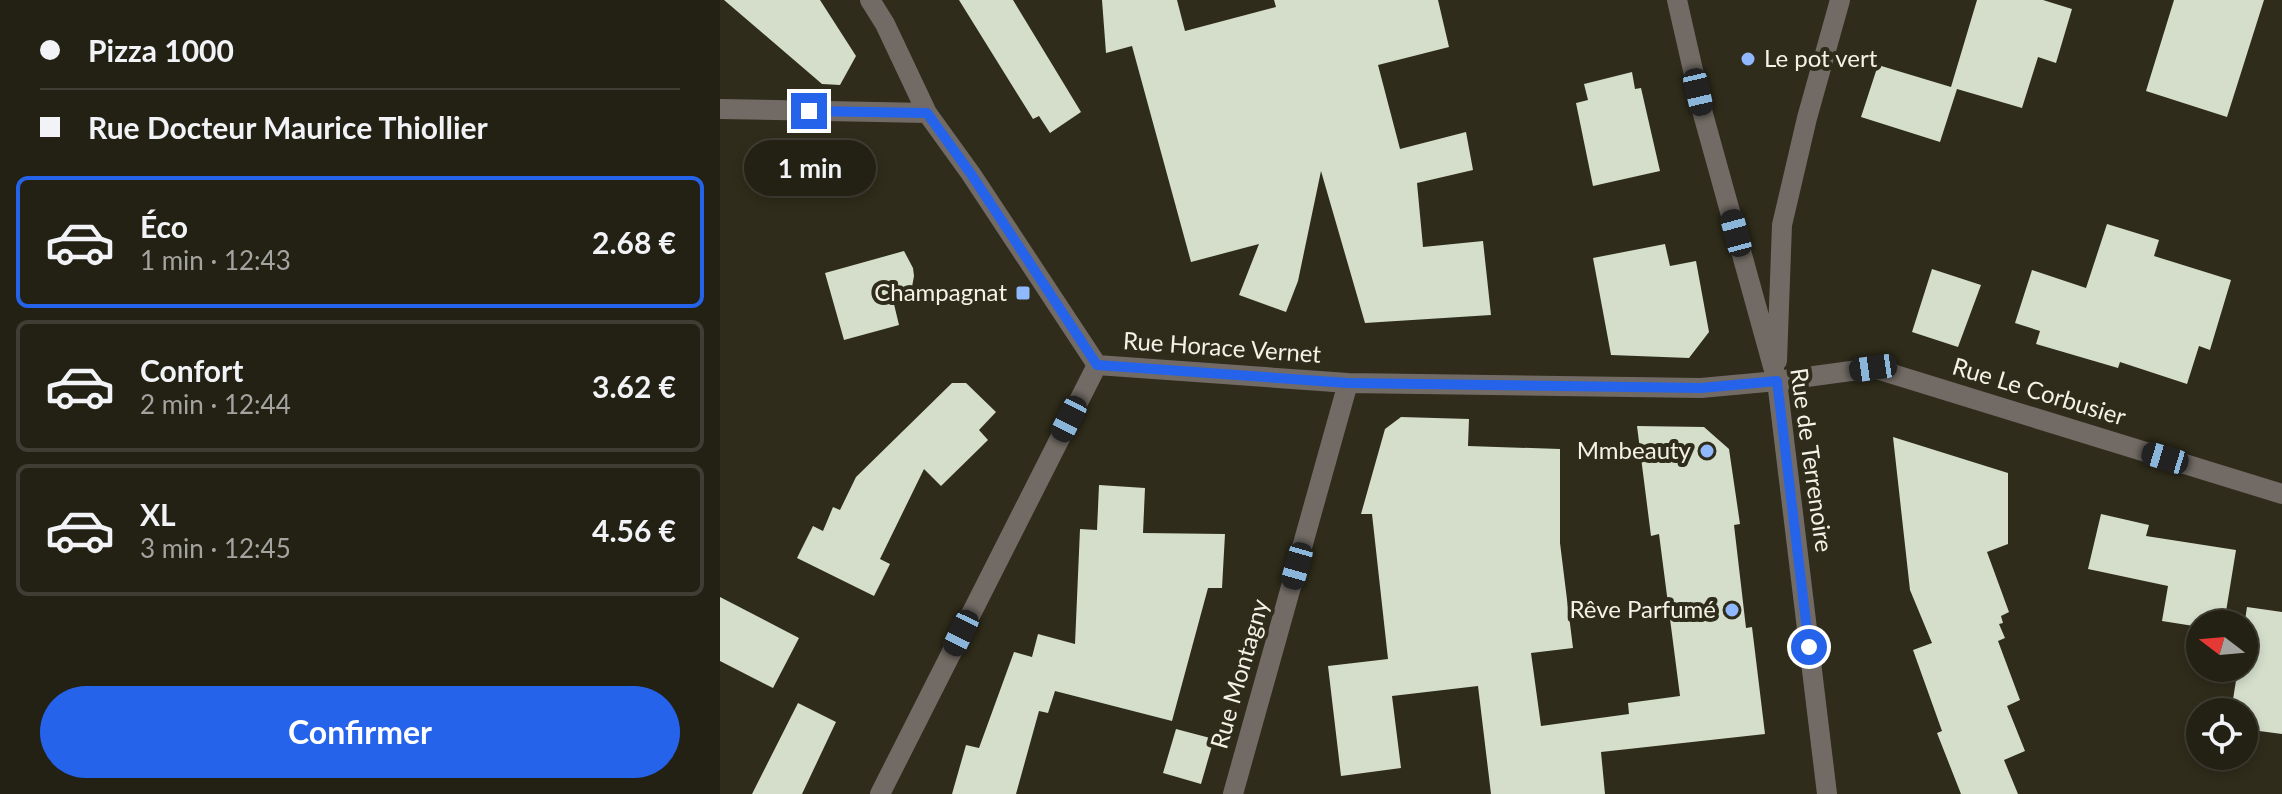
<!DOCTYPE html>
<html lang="fr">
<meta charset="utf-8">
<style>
:root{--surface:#232114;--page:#2b291d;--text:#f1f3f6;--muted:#a3a3a0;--line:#403e34;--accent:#2563eb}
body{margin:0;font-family:Lato,sans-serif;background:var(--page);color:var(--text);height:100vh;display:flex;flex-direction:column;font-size:30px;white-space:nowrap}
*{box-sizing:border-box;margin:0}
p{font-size:26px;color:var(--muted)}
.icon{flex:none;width:44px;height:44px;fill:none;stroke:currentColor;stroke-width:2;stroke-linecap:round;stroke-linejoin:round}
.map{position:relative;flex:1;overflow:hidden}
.details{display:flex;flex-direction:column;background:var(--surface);width:720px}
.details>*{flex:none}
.top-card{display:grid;align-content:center;height:176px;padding:0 40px;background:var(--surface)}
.needle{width:52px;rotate:286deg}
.tools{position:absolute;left:1466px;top:610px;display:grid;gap:16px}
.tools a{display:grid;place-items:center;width:72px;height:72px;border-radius:50%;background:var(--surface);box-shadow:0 4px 12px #0003,0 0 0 2px var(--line);font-size:40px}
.end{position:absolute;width:36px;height:36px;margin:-18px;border:10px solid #2563eb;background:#fff;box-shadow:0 0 0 4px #fff}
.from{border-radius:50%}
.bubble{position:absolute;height:56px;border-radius:28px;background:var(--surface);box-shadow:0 4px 12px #0003,0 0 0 2px var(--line);font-size:26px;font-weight:700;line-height:56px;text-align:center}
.car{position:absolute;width:24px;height:48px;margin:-24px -12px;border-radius:10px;box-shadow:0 0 6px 2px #0007;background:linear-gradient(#222 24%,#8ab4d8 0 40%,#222 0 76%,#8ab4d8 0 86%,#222 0)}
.top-card b{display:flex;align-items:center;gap:28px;height:76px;font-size:30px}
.top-card b+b{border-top:2px solid var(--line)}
.top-card i{width:20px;height:20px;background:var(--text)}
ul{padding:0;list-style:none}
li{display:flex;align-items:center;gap:24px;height:132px;margin:0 16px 12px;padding:0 24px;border:4px solid var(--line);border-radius:12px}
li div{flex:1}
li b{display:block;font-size:30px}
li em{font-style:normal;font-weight:700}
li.active{border-color:var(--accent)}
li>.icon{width:72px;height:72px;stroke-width:1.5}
.cta{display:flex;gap:16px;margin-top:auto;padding:16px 40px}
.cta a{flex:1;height:92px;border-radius:48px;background:var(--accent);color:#fff;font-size:32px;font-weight:700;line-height:92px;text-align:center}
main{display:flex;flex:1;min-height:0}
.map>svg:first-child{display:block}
</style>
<main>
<section class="details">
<div class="top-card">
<b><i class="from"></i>Pizza 1000</b>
<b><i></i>Rue Docteur Maurice Thiollier</b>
</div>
<ul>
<li class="active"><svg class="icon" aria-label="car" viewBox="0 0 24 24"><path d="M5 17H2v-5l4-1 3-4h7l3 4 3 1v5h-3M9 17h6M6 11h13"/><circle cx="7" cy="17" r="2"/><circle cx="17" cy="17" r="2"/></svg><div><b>Éco</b><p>1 min · 12:43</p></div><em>2.68 €</em></li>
<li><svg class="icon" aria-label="car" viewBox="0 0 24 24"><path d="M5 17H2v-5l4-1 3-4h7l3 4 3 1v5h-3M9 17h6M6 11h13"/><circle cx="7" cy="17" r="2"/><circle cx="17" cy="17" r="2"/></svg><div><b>Confort</b><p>2 min · 12:44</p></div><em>3.62 €</em></li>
<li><svg class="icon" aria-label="car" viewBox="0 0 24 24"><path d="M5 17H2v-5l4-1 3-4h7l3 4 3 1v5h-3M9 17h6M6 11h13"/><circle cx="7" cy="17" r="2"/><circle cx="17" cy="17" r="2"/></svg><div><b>XL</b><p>3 min · 12:45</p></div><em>4.56 €</em></li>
</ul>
<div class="cta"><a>Confirmer</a></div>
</section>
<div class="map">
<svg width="1562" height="794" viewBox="0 0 1562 794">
<rect width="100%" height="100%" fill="#2f2c1b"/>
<path fill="#d4decb" d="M4,0H100L136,56L120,85L102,84Z
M239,0H293L361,112L330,133L319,116L313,119Z
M382,0H457L465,31L556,7L554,0H718L729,47L658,65L680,149L746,132L753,170L697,183L703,247L763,241L771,315L645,323L601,171L578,281L566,312L519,295L539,244L471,262L412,46L386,53Z
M1257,0H1323L1352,9L1336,63L1318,57L1302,108L1237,89L1220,142L1141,117L1158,65L1231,87Z
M1454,0H1544L1507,117L1426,91Z
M912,72L915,89L921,88L940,171L873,186L856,103L868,100L864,84Z
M1387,224L1439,240L1434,256L1511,280L1490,350L1479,346L1467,384L1400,362L1398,368L1316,344L1320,331L1295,323L1312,270L1366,288Z
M945,244L950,266L976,261L989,332L969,358L891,355L873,258Z
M184,251L193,268L194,276L192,287L173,300L179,325L124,340L105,273Z
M1212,269L1261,285L1238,347L1192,332Z
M232,383H246L276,412L259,430L268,440L221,486L204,469L160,559L170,564L154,596L77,558L93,526L103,531L113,507L120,510L136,477Z
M681,417L749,419L748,446L840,449V543L853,648L811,653L821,726L909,714L908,703L960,696L939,534L931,536L917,426L984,427L1009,449L1020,524L1014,525L1026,628L1032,627L1045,734L881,752L885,794H771L758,686L672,696L681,768L621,776L608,666L668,659L652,514H641L665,429Z
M1173,437L1288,473V544L1267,552L1289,612L1281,616L1283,623L1279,624L1285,638L1278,641L1300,700L1287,706L1305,751L1284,760L1298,794H1241L1217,733L1222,731L1193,650L1212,643L1190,590Z
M379,485L425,488L423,533L505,534L502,588H488L452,721L335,691L328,713L319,711L296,794H232L246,745L259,748L294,652L312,657L318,634L355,644L360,529L377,530Z
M1381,514L1429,525L1426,536L1516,550L1504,624H1480V627L1442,621L1448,586L1368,569Z
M0,597L79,638L53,688L0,661Z
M1527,607L1562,612V734L1524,729V712H1511L1518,668H1524V627Z
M78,703L116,722L82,794H32Z
M456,729L494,739L481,784L443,773Z"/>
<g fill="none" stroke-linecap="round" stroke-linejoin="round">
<path stroke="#726b65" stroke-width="20" d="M150,0L165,24L207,113L251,174L377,365
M0,109L207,113
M377,365L628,383L981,388L1057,381L1153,368L1562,494
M160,794L377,365
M513,794L628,383"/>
<path stroke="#726b65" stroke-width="20" d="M957,0L983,114L1057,381L1107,794
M1057,361L1062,225L1087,118L1120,0"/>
</g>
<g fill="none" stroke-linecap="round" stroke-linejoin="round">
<path stroke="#2563eb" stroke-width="10" d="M89,111L207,113L251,174L377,365L628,383L981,388L1057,381L1089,647"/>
</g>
<g fill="#90b8fd" stroke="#2f2c1b" stroke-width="3">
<circle cx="1028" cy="59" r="8"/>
<rect x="295" y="285" width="16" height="16" rx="4"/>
<circle cx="987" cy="451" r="8"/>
<circle cx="1012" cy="610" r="8"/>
</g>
<g text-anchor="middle" stroke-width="8" stroke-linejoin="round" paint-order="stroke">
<g font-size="24" fill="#f4f2e7" stroke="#2f2c1b" text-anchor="end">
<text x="1044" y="67" text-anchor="start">Le pot vert</text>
<text x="287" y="301">Champagnat</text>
<text x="971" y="459">Mmbeauty</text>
<text x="996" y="618">Rêve Parfumé</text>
</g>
<g font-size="24" fill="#f4f2e7" stroke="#2f2c1b">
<text transform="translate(502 348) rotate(4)" y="8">Rue Horace Vernet</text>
<text transform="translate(1319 392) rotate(17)" y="8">Rue Le Corbusier</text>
<text transform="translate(1091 460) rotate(82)" y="8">Rue de Terrenoire</text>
<text transform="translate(520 674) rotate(-74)" y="8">Rue Montagny</text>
</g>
</g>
</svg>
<div class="tools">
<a><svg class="needle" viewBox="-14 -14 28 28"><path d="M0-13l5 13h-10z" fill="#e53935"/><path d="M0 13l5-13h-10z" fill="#a3a3a0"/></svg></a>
<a><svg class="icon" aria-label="locate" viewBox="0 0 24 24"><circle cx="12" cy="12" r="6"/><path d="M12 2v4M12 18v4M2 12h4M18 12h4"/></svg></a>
</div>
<i class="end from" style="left:1089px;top:647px"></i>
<i class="end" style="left:89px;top:111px"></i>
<div class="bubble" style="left:24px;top:140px;width:132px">1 min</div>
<i class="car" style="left:978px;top:92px;rotate:167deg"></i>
<i class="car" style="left:1016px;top:233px;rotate:345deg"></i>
<i class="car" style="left:1153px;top:368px;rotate:262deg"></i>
<i class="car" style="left:349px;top:419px;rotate:207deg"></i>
<i class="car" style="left:1445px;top:458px;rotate:287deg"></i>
<i class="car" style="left:577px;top:566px;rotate:196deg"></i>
<i class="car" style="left:241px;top:633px;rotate:206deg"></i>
</div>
</main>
